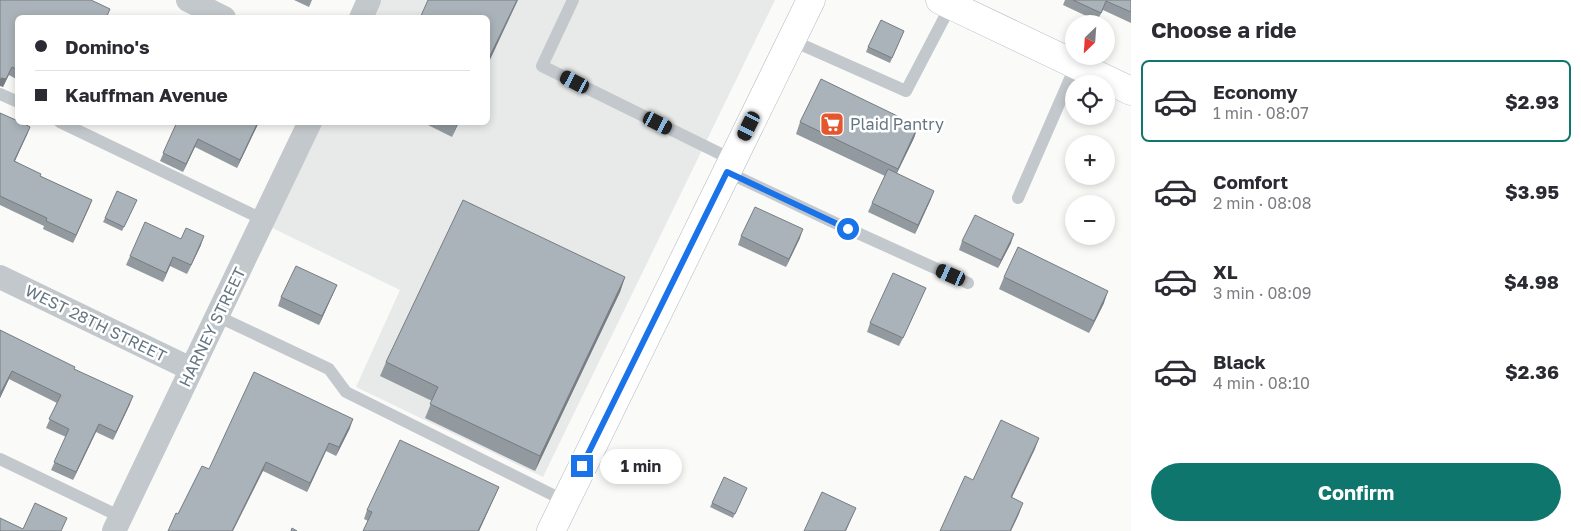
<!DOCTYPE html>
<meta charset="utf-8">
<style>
:root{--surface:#fff;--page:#f7f7f7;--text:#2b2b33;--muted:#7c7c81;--line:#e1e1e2;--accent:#0f766e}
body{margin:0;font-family:"Golos Text",sans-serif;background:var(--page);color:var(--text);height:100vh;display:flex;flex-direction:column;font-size:19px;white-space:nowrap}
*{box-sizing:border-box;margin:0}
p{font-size:16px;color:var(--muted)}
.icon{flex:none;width:28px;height:28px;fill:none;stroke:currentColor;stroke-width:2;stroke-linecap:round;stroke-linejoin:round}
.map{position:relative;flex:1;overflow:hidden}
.side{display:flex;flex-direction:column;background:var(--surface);width:450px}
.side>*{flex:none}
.guide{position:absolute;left:15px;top:15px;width:475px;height:110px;border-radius:8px;box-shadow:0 2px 8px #0003;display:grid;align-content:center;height:110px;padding:0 20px;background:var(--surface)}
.needle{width:32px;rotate:205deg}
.buttons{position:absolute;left:1065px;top:15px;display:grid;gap:10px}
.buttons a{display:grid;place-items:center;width:50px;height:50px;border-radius:50%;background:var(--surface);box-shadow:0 2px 8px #0003;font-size:25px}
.end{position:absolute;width:22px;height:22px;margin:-11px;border:6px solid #1a73e8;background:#fff;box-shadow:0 0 0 2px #fff}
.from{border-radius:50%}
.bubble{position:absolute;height:35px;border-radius:18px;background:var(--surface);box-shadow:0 2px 8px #0003;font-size:16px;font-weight:700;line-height:35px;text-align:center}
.car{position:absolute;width:15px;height:30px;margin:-15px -8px;border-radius:6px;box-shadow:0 0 4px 1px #0007;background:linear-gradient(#222 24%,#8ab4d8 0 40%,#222 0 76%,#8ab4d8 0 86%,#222 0)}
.guide b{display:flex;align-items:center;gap:18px;height:48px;font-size:19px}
.guide b+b{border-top:1px solid var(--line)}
.guide i{width:12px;height:12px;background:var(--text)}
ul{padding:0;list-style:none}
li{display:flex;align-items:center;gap:15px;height:82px;margin:0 10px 8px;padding:0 10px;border:2px solid transparent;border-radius:8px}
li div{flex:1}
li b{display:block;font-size:19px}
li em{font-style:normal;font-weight:700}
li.selected{border-color:var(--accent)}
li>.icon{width:45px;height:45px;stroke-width:1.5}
h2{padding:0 20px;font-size:22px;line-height:60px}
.action{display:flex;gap:10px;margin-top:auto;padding:10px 20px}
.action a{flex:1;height:58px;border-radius:30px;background:var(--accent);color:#fff;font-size:20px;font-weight:700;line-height:58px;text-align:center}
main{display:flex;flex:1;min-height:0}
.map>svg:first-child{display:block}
</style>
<main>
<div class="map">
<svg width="1131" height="531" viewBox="0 0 1131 531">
<rect width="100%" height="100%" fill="#fafaf8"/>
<path fill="#e8e9e9" d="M366,0H775L543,477L356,387L400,290L260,222L308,123L488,122V18L358,17Z"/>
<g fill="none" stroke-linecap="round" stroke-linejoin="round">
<g stroke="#b3babf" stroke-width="29">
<path id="secondary" d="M940,0L1131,91
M551,531L811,0"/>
</g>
<path stroke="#c3c8cc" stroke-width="12" d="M573,0L542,66L733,160
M791,40L906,91L951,5
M0,94L18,102
M60,122L264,220
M727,172L831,221L968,283
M1018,198L1076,65
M217,316L329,369L346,392L565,501
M0,459L121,517"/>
<path stroke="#c3c8cc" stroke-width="24" d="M188,0L224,18
M361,18L369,0
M0,277L191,369
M114,531L310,122"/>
<use href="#secondary" stroke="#fff" stroke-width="28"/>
</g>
<path fill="#929a9f" d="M294,0H312L309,7Z
M1065,0H1131V23L1103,10L1097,21L1063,5Z
M18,18V80L9,75L3,87Z
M904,31L890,63L866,52L868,47Z
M0,113L30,127L15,161L40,176L92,200L73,243L43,229L44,226L0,205Z
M177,122H259L237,168L195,147L183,172L160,161Z
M422,122H459L452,137Z
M800,122L918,126L914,138L897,173L931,199L915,234L868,212L872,203L885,176L796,134Z
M137,200L122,231L103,222L105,218Z
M741,236L800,238L786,267L738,245Z
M181,239L201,245L187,274L170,266L163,282L126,265L130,256Z
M962,241L1011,243L998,268L959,250Z
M625,277L620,292L535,471L425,418L432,401L380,376L386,362Z
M1004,277L1104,303L1089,333L999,289Z
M337,285L333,294L319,325L278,306L281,297Z
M926,288L922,296L899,346L867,332L870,323Z
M0,330L74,369L130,404L113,440L96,432L73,480L51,470L66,437L46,428L57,403L9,379L0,398Z
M350,428L336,456L326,451L307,492L263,471L178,514L209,469Z
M499,487L495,496L479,531H363L368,521L364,519L367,510Z
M747,488L733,518L710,507L712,503Z"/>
<path fill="#777d82" d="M517,0H518L488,64V60Z
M12,67L3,87L0,86V79Z
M258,122H259L237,168L240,160Z
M458,122H459L452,137Z
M918,126L914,138L893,181L898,169Z
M30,127L27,135L11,169L14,161Z
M198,139L195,147L183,172L186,164Z
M934,191L931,199L915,234L918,225Z
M92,200L89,208L73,243L76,235Z
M803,229L800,238L786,267L789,259Z
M1014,234L1011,243L998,268L1001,260Z
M204,236L201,245L187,274L191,265Z
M173,257L170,266L163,282L166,273Z
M625,277L620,292L535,471L540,456Z
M337,285L333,294L319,325L322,316Z
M926,288L922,296L899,346L903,338Z
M1108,291L1104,303L1089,333L1094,321Z
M12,371L9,379L0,398V396Z
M133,396L130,404L113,440L116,432Z
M353,419L350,428L336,456L339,447Z
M99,424L96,432L73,480L76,472Z
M1039,438L1035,449L1007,508L1011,497Z
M329,443L326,451L307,492L310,483Z
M266,462L263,471L233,531H232Z
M499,487L495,496L479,531H478Z
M1023,503L1019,514L1011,531H1010Z
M856,508L846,531H845Z"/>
<path fill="#aab3b9" stroke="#777d82" d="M0,0H91L110,9L107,16L111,18H18V70L12,67L6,79L2,78L0,79Z
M428,0H517L488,60V18H420Z
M1073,0H1131V12L1106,1L1101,13Z
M881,20L904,31L892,58L868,47Z
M821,79L918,126L898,169L800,122Z
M0,113L18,121V122H21L30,127L14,161L41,174L40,176L92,200L76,235L46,221L47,218L0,196Z
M177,122H258L240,160L198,139L186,164L163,153Z
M888,169L934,191L918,225L872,203Z
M117,191L137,200L124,227L105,218Z
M463,200L625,277L540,456L430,404L438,387L386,362Z
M755,207L803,229L789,259L741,236Z
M975,215L1014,234L1001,260L962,241Z
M145,222L181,239L186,228L204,236L191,265L173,257L166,273L130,256Z
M1018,247L1108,291L1094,321L1004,277Z
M296,266L337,285L322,316L281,297Z
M893,273L926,288L903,338L870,323Z
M0,330L75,367L74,369L133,396L116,432L99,424L76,472L54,462L69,429L49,419L61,395L12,371L0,394Z
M254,372L353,419L339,447L329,443L310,483L266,462L232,531H168L176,513L178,514L202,466L209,469Z
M1001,420L1039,438L1011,497L1023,503L1010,531H940L965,476L973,480Z
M400,440L499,487L478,531H363L372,512L367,510Z
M724,477L747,488L735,514L712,503Z
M822,492L856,508L845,531H804Z
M35,503L67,518L61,531H0V518L23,529Z
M292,528L297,531H291Z"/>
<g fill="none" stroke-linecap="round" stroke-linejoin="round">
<path stroke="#1a73e8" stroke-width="6" d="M582,466L727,172L848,229"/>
</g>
<defs>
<g id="supermarket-square" transform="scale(1.25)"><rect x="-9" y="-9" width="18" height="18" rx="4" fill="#e4572e" stroke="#fff"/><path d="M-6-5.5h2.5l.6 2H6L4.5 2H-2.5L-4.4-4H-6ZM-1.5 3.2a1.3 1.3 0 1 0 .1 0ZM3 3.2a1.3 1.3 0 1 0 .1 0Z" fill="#fff"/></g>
</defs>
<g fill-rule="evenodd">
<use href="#supermarket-square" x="832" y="124"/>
</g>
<g text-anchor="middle" stroke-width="5" stroke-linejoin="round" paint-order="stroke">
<g font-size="16" fill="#657683" stroke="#fff" text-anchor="start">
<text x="850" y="130">Plaid Pantry</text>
</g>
<g font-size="16" fill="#657683" stroke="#fff">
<text transform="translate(96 323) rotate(26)" y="6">WEST 28TH STREET</text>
<text transform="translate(212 327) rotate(-64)" y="6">HARNEY STREET</text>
</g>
</g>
</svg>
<div class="buttons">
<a><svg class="needle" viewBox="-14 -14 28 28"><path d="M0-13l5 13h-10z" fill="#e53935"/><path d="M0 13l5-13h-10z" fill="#7c7c81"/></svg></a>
<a><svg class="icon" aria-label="locate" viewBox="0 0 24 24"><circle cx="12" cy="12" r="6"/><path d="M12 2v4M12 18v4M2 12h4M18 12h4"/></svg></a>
<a>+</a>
<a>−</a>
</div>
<i class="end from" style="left:848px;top:229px"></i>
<i class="end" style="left:582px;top:466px"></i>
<div class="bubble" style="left:600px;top:449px;width:82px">1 min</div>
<i class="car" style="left:575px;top:82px;rotate:297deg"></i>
<i class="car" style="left:658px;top:123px;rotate:117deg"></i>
<i class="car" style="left:749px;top:126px;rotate:206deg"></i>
<i class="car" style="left:951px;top:275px;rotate:294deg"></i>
<div class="guide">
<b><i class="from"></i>Domino's</b>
<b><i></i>Kauffman Avenue</b>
</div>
</div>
<section class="side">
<h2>Choose a ride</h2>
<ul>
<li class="selected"><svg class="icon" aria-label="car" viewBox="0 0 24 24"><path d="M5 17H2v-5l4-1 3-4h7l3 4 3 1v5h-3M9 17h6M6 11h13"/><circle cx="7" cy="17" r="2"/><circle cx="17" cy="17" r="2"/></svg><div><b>Economy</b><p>1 min · 08:07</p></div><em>$2.93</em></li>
<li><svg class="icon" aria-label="car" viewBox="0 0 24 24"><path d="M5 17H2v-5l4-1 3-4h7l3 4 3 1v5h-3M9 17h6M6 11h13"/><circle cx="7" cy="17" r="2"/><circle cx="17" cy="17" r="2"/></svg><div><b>Comfort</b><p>2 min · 08:08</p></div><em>$3.95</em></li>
<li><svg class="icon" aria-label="car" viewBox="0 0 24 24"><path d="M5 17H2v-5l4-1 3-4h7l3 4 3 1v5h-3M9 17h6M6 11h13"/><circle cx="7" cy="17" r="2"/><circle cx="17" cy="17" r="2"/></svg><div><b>XL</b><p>3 min · 08:09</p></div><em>$4.98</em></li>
<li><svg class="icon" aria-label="car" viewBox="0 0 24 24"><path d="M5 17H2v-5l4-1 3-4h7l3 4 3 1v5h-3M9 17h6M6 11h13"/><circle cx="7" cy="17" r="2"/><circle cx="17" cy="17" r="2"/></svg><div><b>Black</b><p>4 min · 08:10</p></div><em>$2.36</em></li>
</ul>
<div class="action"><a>Confirm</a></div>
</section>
</main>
